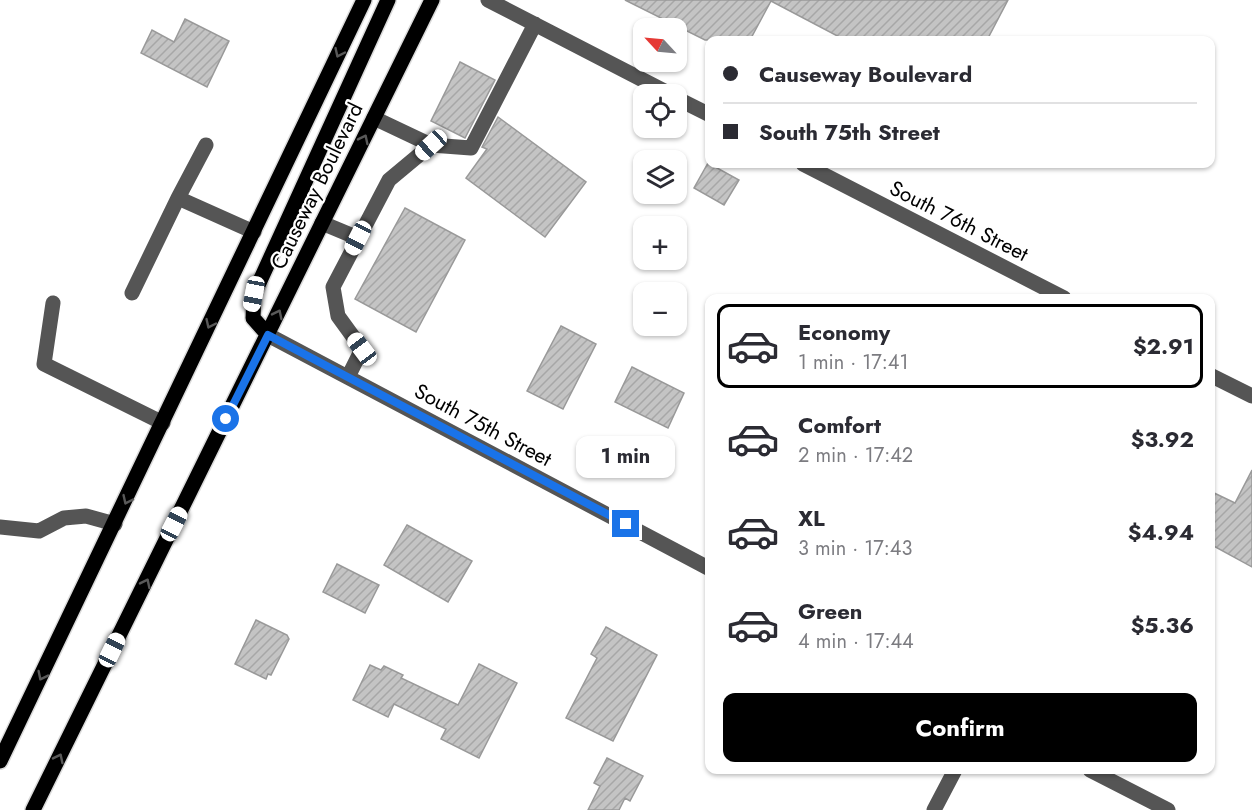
<!DOCTYPE html>
<meta charset="utf-8">
<style>
:root{--surface:#fff;--page:#f7f7f7;--text:#2b2b33;--muted:#7c7c81;--line:#e1e1e2;--accent:#000}
body{margin:0;font-family:Jost,sans-serif;background:var(--page);color:var(--text);height:100vh;display:flex;flex-direction:column;font-size:22px;white-space:nowrap}
*{box-sizing:border-box;margin:0}
p{font-size:20px;color:var(--muted)}
.icon{flex:none;width:33px;height:33px;fill:none;stroke:currentColor;stroke-width:2;stroke-linecap:round;stroke-linejoin:round}
.map{position:relative;flex:1;overflow:hidden}
.panel{position:absolute;left:705px;top:294px;width:510px;height:480px;display:flex;flex-direction:column;background:var(--surface);border-radius:12px;box-shadow:0 2px 4px #0004}
.panel>*{flex:none}
.hud{position:absolute;left:705px;top:36px;width:510px;height:132px;border-radius:12px;box-shadow:0 2px 4px #0004;display:grid;align-content:center;height:132px;padding:0 18px;background:var(--surface)}
.needle{width:39px;rotate:296deg}
.tools{position:absolute;left:633px;top:18px;display:grid;gap:12px}
.tools a{display:grid;place-items:center;width:54px;height:54px;border-radius:12px;background:var(--surface);box-shadow:0 2px 4px #0004;font-size:30px}
.end{position:absolute;width:27px;height:27px;margin:-14px;border:8px solid #1a73e8;background:#fff;box-shadow:0 0 0 3px #fff}
.from{border-radius:50%}
.bubble{position:absolute;height:42px;border-radius:12px;background:var(--surface);box-shadow:0 2px 4px #0004;font-size:20px;font-weight:700;line-height:42px;text-align:center}
.car{position:absolute;width:18px;height:36px;margin:-18px -9px;border-radius:8px;box-shadow:0 0 4px 2px #0007;background:linear-gradient(#fff 24%,#345 0 40%,#fff 0 76%,#345 0 86%,#fff 0)}
.hud b{display:flex;align-items:center;gap:21px;height:57px;font-size:22px}
.hud b+b{border-top:2px solid var(--line)}
.hud i{width:15px;height:15px;background:var(--text)}
ul{padding:10px 0 0;list-style:none}
li{display:flex;align-items:center;gap:18px;height:84px;margin:0 12px 9px;padding:0 6px;border:3px solid transparent;border-radius:12px}
li div{flex:1}
li b{display:block;font-size:22px}
li em{font-style:normal;font-weight:700}
li.on{border-color:var(--accent)}
li>.icon{width:54px;height:54px;stroke-width:1.5}
.button{display:flex;gap:12px;margin-top:auto;padding:12px 18px}
.button a{flex:1;height:69px;border-radius:12px;background:var(--accent);color:#fff;font-size:24px;font-weight:700;line-height:69px;text-align:center}
.map>svg:first-child{display:block}
</style>
<div class="map">
<svg width="1252" height="810" viewBox="0 0 1252 810">
<defs>
<pattern id="building-hatch" width="6" height="6" patternUnits="userSpaceOnUse" patternTransform="scale(1.5)"><rect width="6" height="6" fill="#c4c4c4"/><path d="M-1 1l2-2M0 6l6-6M5 7l2-2" fill="none" stroke="#a7a7a7"/></pattern>
</defs>
<rect width="100%" height="100%" fill="#fff"/>
<path fill="url(#building-hatch)" stroke="#999" stroke-width="1.5" d="M625,0H1008L987,40H845L771,1L750,40H705Z
M185,19L229,41L207,87L141,53L152,30L174,42Z
M460,62L495,80L465,138L431,121Z
M498,117L586,182L545,237L466,178L487,149L482,147Z
M708,163L739,180L724,205L694,188Z
M405,208L465,240L416,332L355,299Z
M561,326L596,344L563,409L527,391Z
M632,367L684,393L668,428L615,402Z
M1252,470V567L1210,544V491L1235,503Z
M407,525L472,561L448,602L384,565Z
M337,564L379,585L365,613L323,592Z
M256,620L287,635L289,639L271,675L268,674L266,679L235,664Z
M606,627L657,655L613,741L566,718L597,658L591,654Z
M479,664L517,683L479,758L441,739L446,729L394,704L388,717L353,700L370,665L381,670L384,666L403,675L401,678L458,705Z
M607,758L643,776L630,801L625,798L619,810H588L600,786L594,783Z"/>
<g fill="none" stroke-linecap="round" stroke-linejoin="round">
<g stroke="#dbdbdb" stroke-width="18">
<path id="major" d="M268,335L253,318L254,294L388,0
M0,761L364,0
M33,810L432,0"/>
</g>
<path stroke="#555" stroke-width="15" d="M488,0L670,94
M676,98L710,115
M374,118L431,145
M803,164L1064,298
M178,198L206,145
M322,223L358,238
M132,293L178,198L254,232
M53,303L44,364L163,423
M268,335L710,569
M1210,375L1252,396
M348,377L362,349L338,316L333,287L389,180L431,145L471,148L535,24
M0,527L39,531L64,518L86,516L115,524
M1090,770L1168,810
M934,810L955,770"/>
<use href="#major" stroke="#000" stroke-width="15"/>
</g>
<defs><path id="oneway-chevron" d="M-2-3.5L2.5 0L-2 3.5" fill="none" stroke-width="1.6" stroke-linecap="round" stroke-linejoin="round" transform="scale(1.5)"/></defs>
<g stroke="#595959">
<use href="#oneway-chevron" transform="translate(339 53) rotate(115)"/>
<use href="#oneway-chevron" transform="translate(364 139) rotate(-64)"/>
<use href="#oneway-chevron" transform="translate(278 314) rotate(-64)"/>
<use href="#oneway-chevron" transform="translate(210 324) rotate(115)"/>
<use href="#oneway-chevron" transform="translate(127 500) rotate(115)"/>
<use href="#oneway-chevron" transform="translate(146 583) rotate(-64)"/>
<use href="#oneway-chevron" transform="translate(42 676) rotate(116)"/>
<use href="#oneway-chevron" transform="translate(59 758) rotate(-64)"/>
</g>
<g fill="none" stroke-linecap="round" stroke-linejoin="round">
<path stroke="#1a73e8" stroke-width="8" d="M226,419L268,335L626,524"/>
</g>
<g text-anchor="middle" stroke-width="4.5" stroke-linejoin="round" paint-order="stroke">
<g font-size="21" fill="#000" stroke="#fff">
<text transform="translate(317 186) rotate(-64)" y="7">Causeway Boulevard</text>
<text transform="translate(959 221) rotate(27)" y="7">South 76th Street</text>
<text transform="translate(483 425) rotate(28)" y="7">South 75th Street</text>
</g>
</g>
</svg>
<div class="tools">
<a><svg class="needle" viewBox="-14 -14 28 28"><path d="M0-13l5 13h-10z" fill="#e53935"/><path d="M0 13l5-13h-10z" fill="#7c7c81"/></svg></a>
<a><svg class="icon" aria-label="locate" viewBox="0 0 24 24"><circle cx="12" cy="12" r="6"/><path d="M12 2v4M12 18v4M2 12h4M18 12h4"/></svg></a>
<a><svg class="icon" aria-label="layers" viewBox="0 0 24 24"><path d="M12 4l9 5-9 5-9-5zM3 14l9 5 9-5"/></svg></a>
<a>+</a>
<a>−</a>
</div>
<i class="end from" style="left:226px;top:419px"></i>
<i class="end" style="left:626px;top:524px"></i>
<div class="bubble" style="left:576px;top:436px;width:99px">1 min</div>
<i class="car" style="left:431px;top:145px;rotate:228deg"></i>
<i class="car" style="left:358px;top:238px;rotate:207deg"></i>
<i class="car" style="left:254px;top:294px;rotate:191deg"></i>
<i class="car" style="left:362px;top:349px;rotate:323deg"></i>
<i class="car" style="left:174px;top:524px;rotate:27deg"></i>
<i class="car" style="left:112px;top:650px;rotate:26deg"></i>
<div class="hud">
<b><i class="from"></i>Causeway Boulevard</b>
<b><i></i>South 75th Street</b>
</div>
<section class="panel">
<ul>
<li class="on"><svg class="icon" aria-label="car" viewBox="0 0 24 24"><path d="M5 17H2v-5l4-1 3-4h7l3 4 3 1v5h-3M9 17h6M6 11h13"/><circle cx="7" cy="17" r="2"/><circle cx="17" cy="17" r="2"/></svg><div><b>Economy</b><p>1 min · 17:41</p></div><em>$2.91</em></li>
<li><svg class="icon" aria-label="car" viewBox="0 0 24 24"><path d="M5 17H2v-5l4-1 3-4h7l3 4 3 1v5h-3M9 17h6M6 11h13"/><circle cx="7" cy="17" r="2"/><circle cx="17" cy="17" r="2"/></svg><div><b>Comfort</b><p>2 min · 17:42</p></div><em>$3.92</em></li>
<li><svg class="icon" aria-label="car" viewBox="0 0 24 24"><path d="M5 17H2v-5l4-1 3-4h7l3 4 3 1v5h-3M9 17h6M6 11h13"/><circle cx="7" cy="17" r="2"/><circle cx="17" cy="17" r="2"/></svg><div><b>XL</b><p>3 min · 17:43</p></div><em>$4.94</em></li>
<li><svg class="icon" aria-label="car" viewBox="0 0 24 24"><path d="M5 17H2v-5l4-1 3-4h7l3 4 3 1v5h-3M9 17h6M6 11h13"/><circle cx="7" cy="17" r="2"/><circle cx="17" cy="17" r="2"/></svg><div><b>Green</b><p>4 min · 17:44</p></div><em>$5.36</em></li>
</ul>
<div class="button"><a>Confirm</a></div>
</section>
</div>
